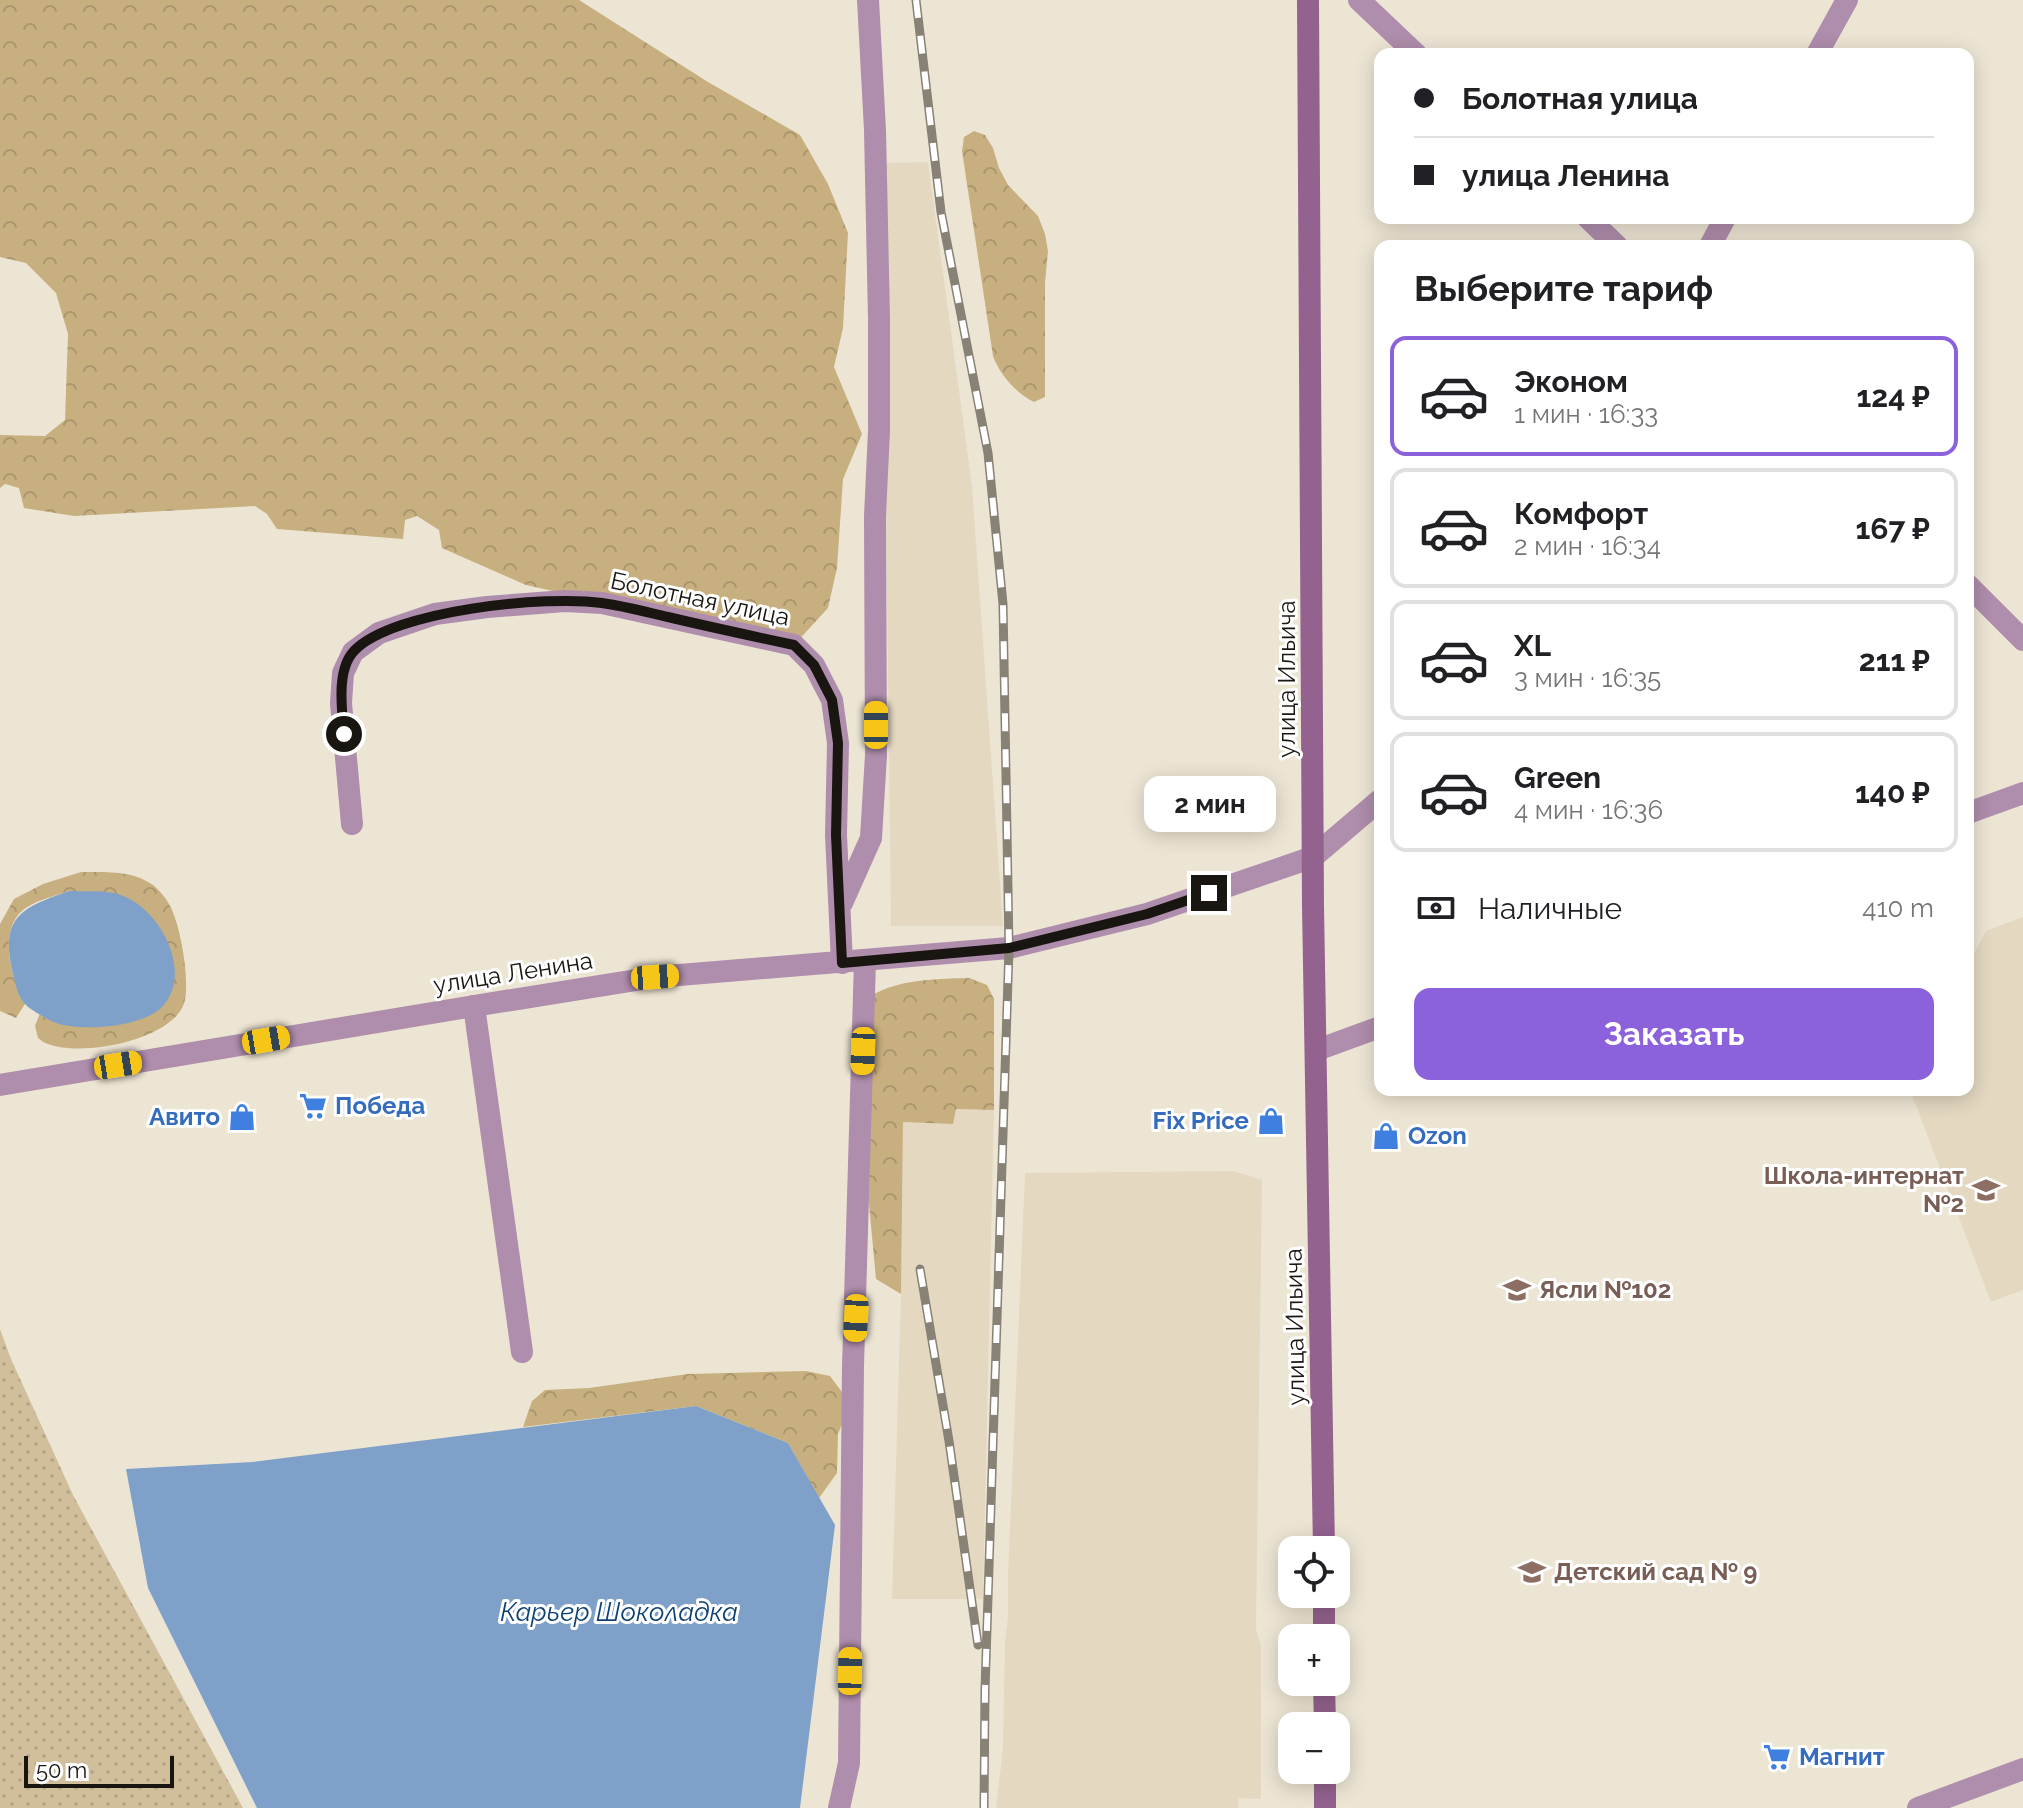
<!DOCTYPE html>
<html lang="ru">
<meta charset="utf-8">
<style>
:root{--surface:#fff;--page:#f6f6f6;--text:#202124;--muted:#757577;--line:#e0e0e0;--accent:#8c61dc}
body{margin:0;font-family:Raleway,sans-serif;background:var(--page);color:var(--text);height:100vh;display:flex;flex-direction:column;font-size:30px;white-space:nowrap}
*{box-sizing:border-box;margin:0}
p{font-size:26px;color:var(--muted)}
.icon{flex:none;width:44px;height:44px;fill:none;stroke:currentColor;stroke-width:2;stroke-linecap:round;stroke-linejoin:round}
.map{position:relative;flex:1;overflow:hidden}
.drawer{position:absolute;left:1374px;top:240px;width:600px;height:856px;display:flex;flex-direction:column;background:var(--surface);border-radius:16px;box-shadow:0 4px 20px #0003}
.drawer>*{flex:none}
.hud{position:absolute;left:1374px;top:48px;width:600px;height:176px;border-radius:16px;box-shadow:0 4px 20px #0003;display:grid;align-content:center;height:176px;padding:0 40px;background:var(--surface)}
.buttons{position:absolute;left:1278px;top:1536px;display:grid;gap:16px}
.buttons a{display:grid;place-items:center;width:72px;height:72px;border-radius:16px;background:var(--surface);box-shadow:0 4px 20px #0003;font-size:40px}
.scale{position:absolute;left:24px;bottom:20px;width:150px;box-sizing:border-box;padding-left:8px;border:4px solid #191611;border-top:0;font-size:22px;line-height:28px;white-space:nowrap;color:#191611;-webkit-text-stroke:6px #fff;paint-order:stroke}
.end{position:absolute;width:36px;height:36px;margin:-18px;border:10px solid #191611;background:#fff;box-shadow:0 0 0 4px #fff}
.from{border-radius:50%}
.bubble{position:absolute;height:56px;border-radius:16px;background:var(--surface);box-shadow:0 4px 20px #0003;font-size:26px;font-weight:700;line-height:56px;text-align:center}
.car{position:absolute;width:24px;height:48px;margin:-24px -12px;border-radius:10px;box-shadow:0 0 6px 2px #0007;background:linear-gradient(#f5c518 24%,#345 0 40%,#f5c518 0 76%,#345 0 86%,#f5c518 0)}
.hud b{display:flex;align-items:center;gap:28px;height:76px;font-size:30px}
.hud b+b{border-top:2px solid var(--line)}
.hud i{width:20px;height:20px;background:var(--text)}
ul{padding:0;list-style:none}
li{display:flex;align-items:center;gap:24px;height:120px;margin:0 16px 12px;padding:0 24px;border:4px solid var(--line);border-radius:16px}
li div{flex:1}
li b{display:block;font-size:30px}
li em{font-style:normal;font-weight:700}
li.current{border-color:var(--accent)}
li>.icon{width:72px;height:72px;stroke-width:1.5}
h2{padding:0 40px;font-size:36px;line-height:96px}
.pay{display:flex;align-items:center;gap:20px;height:88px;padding:0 40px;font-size:30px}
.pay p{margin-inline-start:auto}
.button{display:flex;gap:16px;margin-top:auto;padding:16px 40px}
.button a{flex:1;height:92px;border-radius:16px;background:var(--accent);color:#fff;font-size:32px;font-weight:700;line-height:92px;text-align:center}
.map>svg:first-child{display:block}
</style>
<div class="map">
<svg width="2023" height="1808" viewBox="0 0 2023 1808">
<defs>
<pattern id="forest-crowns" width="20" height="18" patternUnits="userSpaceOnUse" patternTransform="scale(2)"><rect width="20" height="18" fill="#c8af7f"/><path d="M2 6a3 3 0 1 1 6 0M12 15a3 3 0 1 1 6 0" fill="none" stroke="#ab966d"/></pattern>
<pattern id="park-dots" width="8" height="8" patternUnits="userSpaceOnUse" patternTransform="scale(2)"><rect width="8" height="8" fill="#d1bf9c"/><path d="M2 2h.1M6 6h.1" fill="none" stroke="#b3a385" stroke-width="1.8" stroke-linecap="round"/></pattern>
</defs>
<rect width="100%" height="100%" fill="#ede5d4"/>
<path fill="#e4d8c1" d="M928,162L972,486L1003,926H891L882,163Z
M2023,917V1290L1991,1302L1910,1090H1968V965L1986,931Z
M955,1109L994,1110L983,1599H892L901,1294L903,1122L952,1124Z
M1234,1171L1262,1180L1256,1629L1261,1646V1799L1239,1798L1238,1808H996L1003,1748L1005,1641L1008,1617V1575L1025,1173Z"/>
<path fill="url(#forest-crowns)" d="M0,0H579L708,82L800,135L828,184L848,233L843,328L834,367L862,434L843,479L837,568L828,608L794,645L526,585L442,548L439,530L417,516L405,520L403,539L277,529L267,514L255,506L74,516L24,508L19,488L5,484L0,488V435L45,436L65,420L68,334L56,293L26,263L0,257Z
M974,131L985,135L993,148L999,168L1008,185L1038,216L1045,234L1048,251L1045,283V397L1034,402C1016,393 1000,375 993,356L962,151L964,137Z
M81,872C105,872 133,870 153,885C158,889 166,898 169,904C180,921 192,987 183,1006C167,1041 82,1057 48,1044C44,1043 41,1040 38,1038L35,1026L40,1013L56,1023L69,891C53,897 30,901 18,915C0,938 12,980 25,1004L16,1018L0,1011V924L14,899L43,884Z
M969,978L987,985L994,999V1110L956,1109L953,1124L903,1122L901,1294L876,1279L869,1204L871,996C898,979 937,979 969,978Z
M806,1371L830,1376L842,1392L845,1417L838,1434L837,1473L819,1498L788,1443L696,1406L523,1427L532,1401L545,1390L589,1388L688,1374Z"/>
<path fill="url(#park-dots)" d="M0,1329L11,1359L73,1495L243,1808H0Z"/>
<path fill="#7fa1c9" d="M69,891C85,892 104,890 118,894C159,906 195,972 162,1007C142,1027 83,1032 56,1023C50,1021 29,1009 25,1004C17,996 15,981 12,970C0,915 24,907 69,891Z
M696,1406L788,1443L835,1525L800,1808H257L148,1588L126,1469L252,1462Z"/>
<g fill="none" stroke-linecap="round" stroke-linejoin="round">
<path stroke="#af8dac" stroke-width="22" d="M1817,54L1847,0
M1710,246L1725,218
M1968,813L2023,793
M352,824L341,703L343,673L353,652L379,633L435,614L487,607L565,601L602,603L794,645L814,665L832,700L838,743L836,835L842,963
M1313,857L1380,800
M842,903L871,838L876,755L875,516L879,430V320L875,130L868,0
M474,1006L522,1352
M1317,1050L1380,1027
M839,1808L849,1763L853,1366L865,961
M1918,1808L2023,1769"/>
<path stroke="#af8dac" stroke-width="22" d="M1359,0L1416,54
M1588,218L1617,246
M1968,585L2023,640
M0,1085L474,1006L655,977L1009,948L1147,914L1313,857"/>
<path stroke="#93628f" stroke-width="22" d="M1308,0L1313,906L1324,1550
M1324,1594V1638
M1324,1682L1325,1726
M1325,1770V1808"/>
<g stroke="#878176" stroke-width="9">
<path id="rail" d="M916,0L941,212L988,453L1003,604L1009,948L985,1690L984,1808
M920,1269L949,1441L978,1645"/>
</g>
<use href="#rail" stroke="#fff" stroke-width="6" stroke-dasharray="18" stroke-linecap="butt"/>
</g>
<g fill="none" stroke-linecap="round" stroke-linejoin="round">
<path stroke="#191611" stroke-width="10" d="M344,734C342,710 336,670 354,651C393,610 547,595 602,603C624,606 646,612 668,617C710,627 752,636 794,645L814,665L832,700L838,743L836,835L842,963L1009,948L1147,914L1209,893"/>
</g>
<defs>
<g id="supermarket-bare" transform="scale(2.16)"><path d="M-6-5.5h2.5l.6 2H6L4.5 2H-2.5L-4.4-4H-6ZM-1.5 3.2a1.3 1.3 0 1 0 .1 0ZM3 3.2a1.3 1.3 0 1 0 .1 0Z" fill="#3f7fe0" stroke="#fff" stroke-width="2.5" paint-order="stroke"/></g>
<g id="shop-bare" transform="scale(2.16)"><path d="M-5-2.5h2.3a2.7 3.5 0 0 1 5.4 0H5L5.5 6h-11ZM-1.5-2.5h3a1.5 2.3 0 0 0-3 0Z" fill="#3f7fe0" stroke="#fff" stroke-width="2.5" paint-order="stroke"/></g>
<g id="school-bare" transform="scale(2.16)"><path d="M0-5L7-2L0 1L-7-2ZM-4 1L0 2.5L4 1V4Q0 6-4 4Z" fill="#8d6e63" stroke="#fff" stroke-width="2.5" paint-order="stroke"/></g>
</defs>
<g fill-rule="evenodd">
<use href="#supermarket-bare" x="313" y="1106"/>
<use href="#shop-bare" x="242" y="1117"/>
<use href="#shop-bare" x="1271" y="1121"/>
<use href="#shop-bare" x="1386" y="1136"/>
<use href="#school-bare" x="1986" y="1190"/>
<use href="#school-bare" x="1517" y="1290"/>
<use href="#school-bare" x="1532" y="1572"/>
<use href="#supermarket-bare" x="1777" y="1757"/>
</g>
<g text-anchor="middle" stroke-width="6" stroke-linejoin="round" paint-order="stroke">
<g font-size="24" fill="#191611" stroke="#fff">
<text transform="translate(700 599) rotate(12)" y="8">Болотная улица</text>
<text transform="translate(1287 679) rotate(-90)" y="8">улица Ильича</text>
<text transform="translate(513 973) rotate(-9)" y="8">улица Ленина</text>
<text transform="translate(1295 1327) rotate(-91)" y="8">улица Ильича</text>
</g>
<g font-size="24" font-weight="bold" fill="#366cbe" stroke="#fff" text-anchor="start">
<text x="335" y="1114">Победа</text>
<text x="220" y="1125" text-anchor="end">Авито</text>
<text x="1249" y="1129" text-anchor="end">Fix Price</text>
<text x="1408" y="1144">Ozon</text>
<text x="1799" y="1765">Магнит</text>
</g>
<g font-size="24" font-weight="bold" fill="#785e54" stroke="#fff" text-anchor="start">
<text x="1964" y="1184" text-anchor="end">Школа-интернат<tspan x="1964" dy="28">№2</tspan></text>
<text x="1539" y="1298">Ясли №102</text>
<text x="1554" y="1580">Детский сад № 9</text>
</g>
<g font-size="26" font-style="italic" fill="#0e4173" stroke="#fff">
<text x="619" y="1621">Карьер Шоколадка</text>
</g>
</g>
</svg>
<div class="buttons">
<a><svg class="icon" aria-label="locate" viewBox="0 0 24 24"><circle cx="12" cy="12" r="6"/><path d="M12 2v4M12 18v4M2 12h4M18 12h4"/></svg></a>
<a>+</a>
<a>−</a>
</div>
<div class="scale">50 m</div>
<i class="end from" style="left:344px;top:734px"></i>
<i class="end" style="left:1209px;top:893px"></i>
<div class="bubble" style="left:1144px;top:776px;width:132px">2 мин</div>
<i class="car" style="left:876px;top:725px;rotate:0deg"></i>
<i class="car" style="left:655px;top:977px;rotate:86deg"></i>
<i class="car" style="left:266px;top:1040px;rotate:80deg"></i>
<i class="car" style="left:863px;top:1051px;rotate:182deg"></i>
<i class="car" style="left:118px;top:1065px;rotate:81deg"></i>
<i class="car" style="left:856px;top:1318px;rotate:183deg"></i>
<i class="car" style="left:850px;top:1671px;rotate:1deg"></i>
<div class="hud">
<b><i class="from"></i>Болотная улица</b>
<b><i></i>улица Ленина</b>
</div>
<section class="drawer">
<h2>Выберите тариф</h2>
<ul>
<li class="current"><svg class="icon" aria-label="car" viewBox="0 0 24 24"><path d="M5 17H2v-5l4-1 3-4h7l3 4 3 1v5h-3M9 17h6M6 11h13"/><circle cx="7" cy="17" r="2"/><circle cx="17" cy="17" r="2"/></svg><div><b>Эконом</b><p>1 мин · 16:33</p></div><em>124 ₽</em></li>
<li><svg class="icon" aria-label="car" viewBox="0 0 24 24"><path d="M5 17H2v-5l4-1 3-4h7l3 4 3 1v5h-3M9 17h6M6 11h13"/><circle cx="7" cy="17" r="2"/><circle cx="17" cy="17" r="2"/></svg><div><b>Комфорт</b><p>2 мин · 16:34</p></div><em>167 ₽</em></li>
<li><svg class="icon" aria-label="car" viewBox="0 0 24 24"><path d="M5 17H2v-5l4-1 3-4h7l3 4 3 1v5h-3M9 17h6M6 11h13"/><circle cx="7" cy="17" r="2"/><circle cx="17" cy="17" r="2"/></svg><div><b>XL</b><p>3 мин · 16:35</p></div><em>211 ₽</em></li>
<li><svg class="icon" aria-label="car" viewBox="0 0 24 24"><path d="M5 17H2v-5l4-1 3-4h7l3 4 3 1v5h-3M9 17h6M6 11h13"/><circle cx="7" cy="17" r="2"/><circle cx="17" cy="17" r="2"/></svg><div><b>Green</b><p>4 мин · 16:36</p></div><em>140 ₽</em></li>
</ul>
<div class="pay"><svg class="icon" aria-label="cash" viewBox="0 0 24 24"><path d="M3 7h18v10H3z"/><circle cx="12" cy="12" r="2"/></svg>Наличные<p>410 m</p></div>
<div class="button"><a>Заказать</a></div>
</section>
</div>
